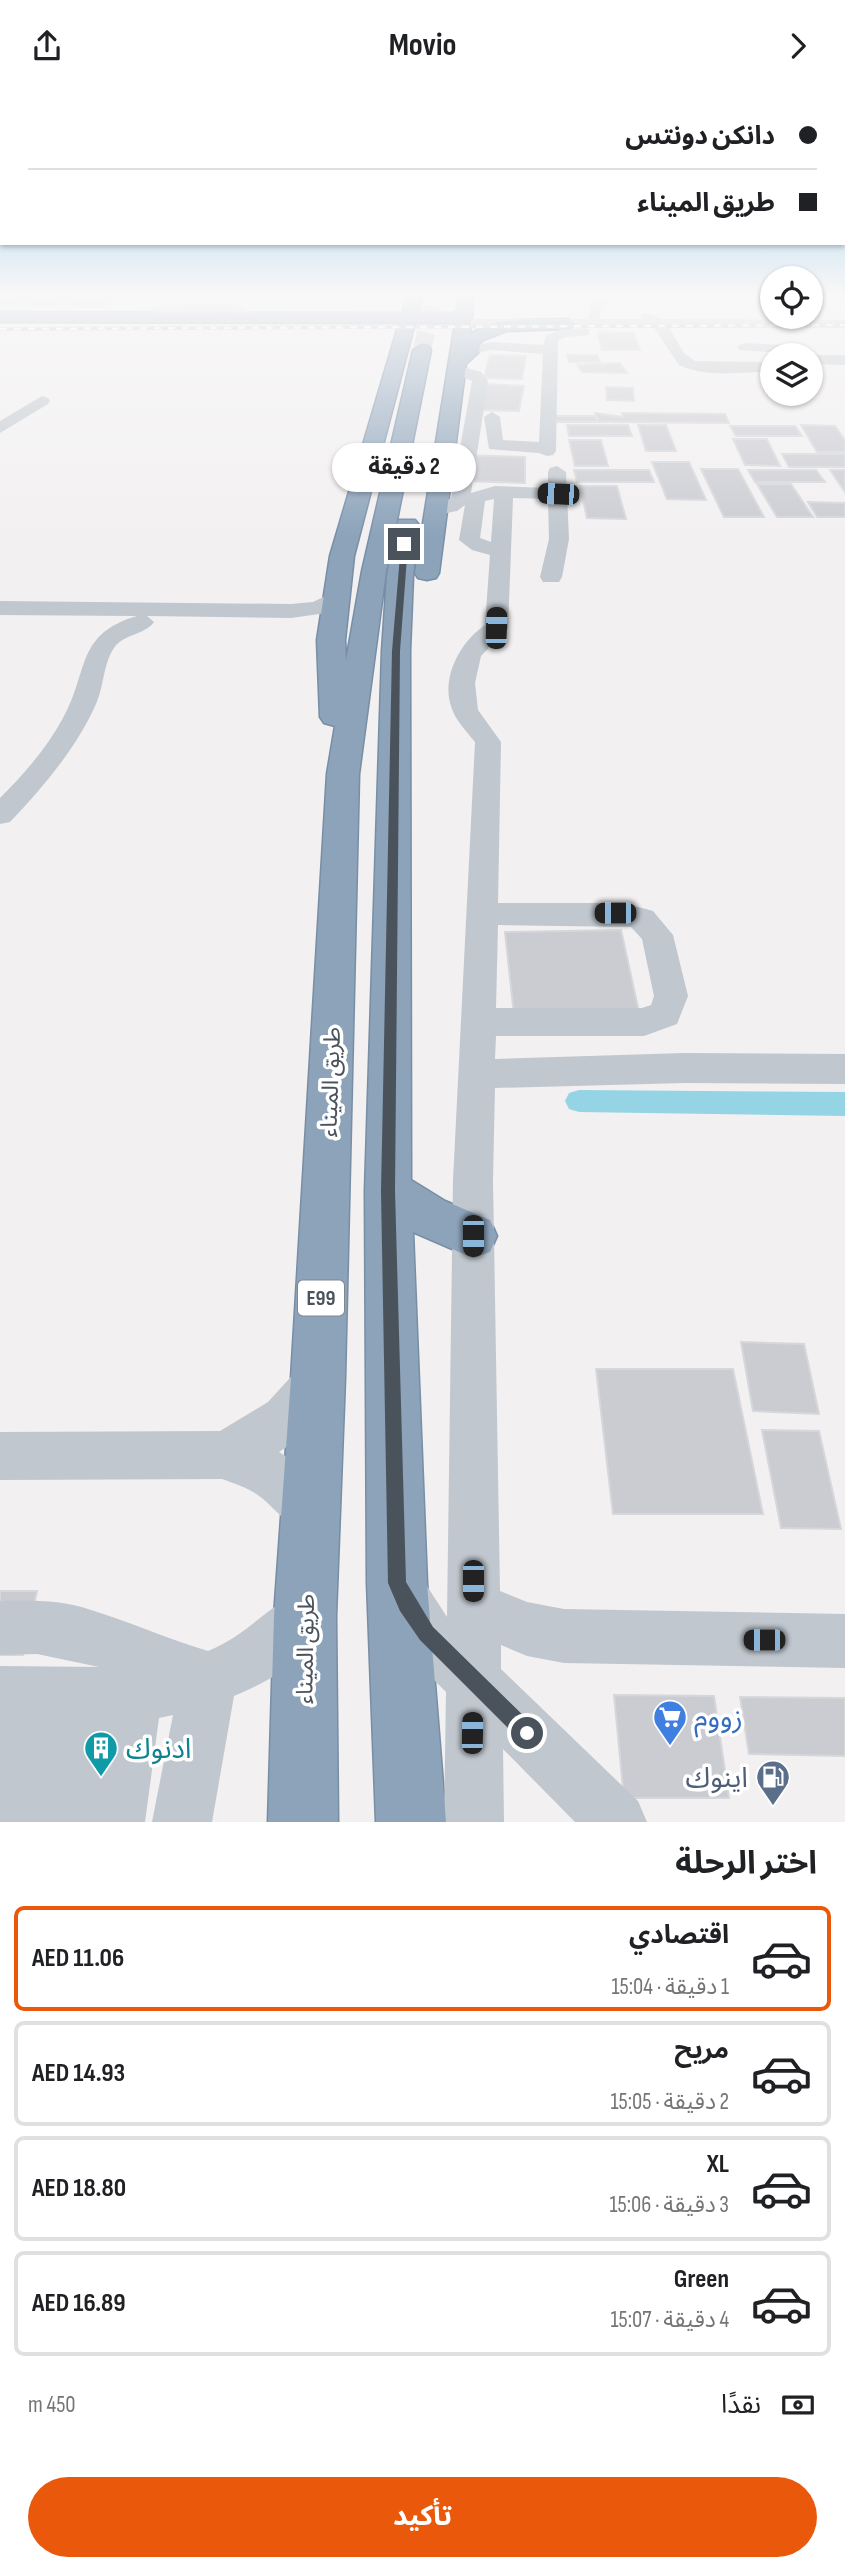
<!DOCTYPE html>
<html lang="ar">
<meta charset="utf-8">
<style>
:root{--surface:#fff;--page:#f2f2f2;--text:#202124;--muted:#757577;--line:#e0e0e0;--accent:#ea580c}
body{margin:0;font-family:"Sofia Sans Condensed","Noto Sans Arabic",sans-serif;background:var(--page);color:var(--text);direction:rtl;height:100vh;display:flex;flex-direction:column;font-size:26px;white-space:nowrap}
*{box-sizing:border-box;margin:0}
p{font-size:23px;color:var(--muted)}
.icon{flex:none;width:38px;height:38px;fill:none;stroke:currentColor;stroke-width:2;stroke-linecap:round;stroke-linejoin:round}
.map{position:relative;height:1731px;overflow:hidden;direction:ltr}
.drawer{display:flex;flex-direction:column;background:var(--surface);flex:1}
.drawer>*{flex:none}
.hud{position:absolute;left:0px;top:0px;width:845px;height:154px;box-shadow:0 2px 5px #0004;direction:rtl;display:grid;align-content:center;height:154px;padding:0 28px;background:var(--surface)}
.fabs{position:absolute;left:760px;top:175px;display:grid;gap:14px}
.fabs a{display:grid;place-items:center;width:63px;height:63px;border-radius:50%;background:var(--surface);box-shadow:0 2px 5px #0004;font-size:35px}
.end{position:absolute;width:32px;height:32px;margin:-16px;border:9px solid #4a535c;background:#fff;box-shadow:0 0 0 4px #fff}
.from{border-radius:50%}
.bubble{position:absolute;height:49px;border-radius:24px;background:var(--surface);box-shadow:0 2px 5px #0004;font-size:23px;font-weight:700;line-height:49px;text-align:center;direction:rtl}
.car{position:absolute;width:21px;height:42px;margin:-21px -10px;border-radius:9px;box-shadow:0 0 5px 2px #0007;background:linear-gradient(#222 24%,#8ab4d8 0 40%,#222 0 76%,#8ab4d8 0 86%,#222 0)}
.hud b{display:flex;align-items:center;gap:24px;height:66px;font-size:26px}
.hud b+b{border-top:2px solid var(--line)}
.hud i{width:18px;height:18px;background:var(--text)}
ul{padding:0;list-style:none}
li{display:flex;align-items:center;gap:21px;height:105px;margin:0 14px 10px;padding:0 14px;border:4px solid var(--line);border-radius:10px}
li div{flex:1}
li b{display:block;font-size:26px}
li em{font-style:normal;font-weight:700}
li.active{border-color:var(--accent)}
li>.icon{width:63px;height:63px;stroke-width:1.5}
h2{padding:0 28px;font-size:32px;line-height:84px}
.pay{display:flex;align-items:center;gap:18px;height:77px;padding:0 28px;font-size:26px}
.pay p{margin-inline-start:auto}
.primary-button{display:flex;gap:14px;margin-top:auto;padding:14px 28px}
.primary-button a{flex:1;height:80px;border-radius:42px;background:var(--accent);color:#fff;font-size:28px;font-weight:700;line-height:80px;text-align:center}
header{display:flex;justify-content:space-between;align-items:center;height:91px;padding:0 28px;background:var(--surface);font-size:32px;font-weight:700}
.map>svg:first-child{display:block}
</style>
<header><svg class="icon" aria-label="forward" viewBox="0 0 24 24"><path d="M9 5l7 7-7 7"/></svg>Movio<svg class="icon" aria-label="share" viewBox="0 0 24 24"><path d="M12 15V3M7 8l5-5 5 5M5 13v7h14v-7"/></svg></header>
<div class="map">
<svg width="845" height="1731" viewBox="0 0 845 1731">
<rect width="100%" height="100%" fill="#f2f0f0"/>
<g fill="none" stroke-linecap="round" stroke-linejoin="round">
<path fill="#94d4e5" fill-rule="evenodd" d="M579,999L845,1001V1025L579,1021L569,1018L565,1010L569,1002Z"/>
</g>
<path fill="#cbccd2" stroke="#d5d7db" stroke-width="2" d="M188,203H241L238,211H184Z
M337,203H369L351,209L318,211L312,206Z
M511,203H576L578,208H512Z
M241,204H265L262,211H238Z
M24,209L18,216H0V210Z
M28,210H62L56,216H22Z
M69,210H109L105,216H64Z
M597,241L634,242L640,259H602Z
M490,264L526,265L522,288L484,287Z
M567,264H597L600,271H569Z
M620,272L627,282L582,281L577,274Z
M486,293L524,295L519,320L479,319Z
M606,296L633,297L634,310L607,309Z
M595,322L623,326L622,322L725,323L729,332L598,331Z
M555,325H596L598,331H556Z
M567,334H628L632,345H569Z
M638,334H666L676,360H646Z
M801,334L835,335L845,349V361H817Z
M730,335H795L802,345H736Z
M733,348H767L780,375L745,374Z
M569,349H601L608,375H575Z
M782,363H845V376H789Z
M463,364L525,366V392L460,390Z
M652,371H689L706,409L667,408Z
M701,378H738L764,426H724Z
M574,379H649L654,391H577Z
M748,379H816L825,391H755Z
M830,379H845V401Z
M757,393H791L813,426H777Z
M580,395H617L626,428L587,427Z
M808,411L845,412V426H817Z
M621,839L639,921L514,924L505,841Z
M741,1251L804,1253L819,1323L753,1320Z
M596,1278H733L763,1423H613Z
M762,1339L819,1340L841,1438L781,1437Z
M0,1500H37L23,1564H0Z
M614,1604L714,1605L729,1707H624Z
M740,1606L845,1607V1665L749,1663Z"/>
<g fill="none" stroke-linecap="round" stroke-linejoin="round">
<path stroke="#c8c9cb" stroke-width="18" stroke-dasharray="18 9" stroke-linecap="butt" d="M422,259L434,207"/>
<g stroke="#788ea6" stroke-width="3">
<path id="highway" d="M408,203H423L418,222H456L460,203H474L470,243C499,224 535,230 568,228L576,233L568,238L506,240L481,250L479,261L466,273L439,482L436,487L427,489L418,487L415,482L455,232H415L354,465L345,549L346,570L362,480L413,259L422,254L428,255L431,259L396,434L399,429H415L419,434L413,485L410,560L411,1089L445,1110L490,1129L497,1145L490,1161L473,1167L413,1141L427,1492L446,1731H376L367,1492L365,1100L382,560L387,485L395,439L386,480L359,683L345,1287L336,1525L338,1731H268L274,1525L291,1287L327,683L335,635L324,632L320,626L317,549L330,465L399,232L0,231V221L402,222Z"/>
</g>
<path fill="#c0c7ce" fill-rule="evenodd" d="M0,203H158L163,206L156,210L0,209Z
M590,203H604L606,214L598,228H641V223H651L661,228L845,229V237H669L684,262L695,270L772,271V281C742,281 706,287 679,274L654,237L463,236L456,232L463,228H588L592,214Z
M233,213L261,225L254,229L231,221L156,223L149,219L156,215Z
M584,237L589,238V244L565,246L558,250L556,360L553,364L547,365L539,362L489,358L484,326L492,321L500,326L503,349L539,351L543,263L493,259L470,263L463,259L465,256L493,251L543,254L546,245L562,238Z
M744,252L784,254L810,264H845V274L810,273V264L739,259L737,256Z
M456,274L481,281L488,290L471,402L495,395L548,397V381L550,377L557,375L566,381L569,448L562,486L559,491H543L540,486L549,448L548,408L513,407L508,537L481,565L475,592L478,619L501,651L498,812H624L653,820L673,844L688,905L677,933L644,945H496L495,968L685,962L845,963V993L685,992L495,997L493,1089L500,1500L527,1511L564,1518L845,1523V1577L564,1572L527,1565L501,1554V1578L638,1710L647,1731H575L503,1658L504,1731H444L446,1601L407,1562L380,1511L387,1492L406,1485L425,1492L447,1526L453,1089L475,651C467,641 456,630 452,618C440,588 460,551 485,534L490,464L472,459L459,449L465,414L457,420L436,424L426,418L429,414L444,411L451,407L472,290L448,279L451,276ZM494,408L491,451L480,447L485,410ZM498,834L631,836L642,848L654,905L651,914L642,917H496Z
M42,305L48,307L50,310L48,313L0,342V330Z
M336,500L344,502L347,507L326,522L291,527L147,525L154,531C145,544 123,543 114,557C103,573 104,596 96,613C76,658 43,696 10,731L0,733V707C24,683 47,657 63,627C89,581 75,543 137,525L0,524V510L291,513L313,511Z
M315,1270L331,1277L338,1293C326,1323 306,1344 279,1361C303,1375 324,1394 335,1420L328,1438L310,1445C289,1436 279,1422 262,1407C251,1398 236,1393 222,1388L0,1389V1341L220,1340L268,1311L299,1277Z
M305,1498L324,1506L332,1525C315,1565 272,1589 234,1605L212,1731H152L173,1624L159,1627L145,1731H0V1575L99,1576L37,1563L0,1564V1510C30,1509 62,1509 91,1519C130,1531 168,1548 208,1560C247,1545 269,1513 305,1498Z"/>
<use href="#highway" fill="#8ca3ba" fill-rule="evenodd"/>
<g stroke="#b3b6ba" stroke-width="3.5">
<path id="rail" d="M0,238L845,234"/>
</g>
<use href="#rail" stroke="#fff" stroke-width="2.5" stroke-dasharray="7" stroke-linecap="butt"/>
</g>
<linearGradient id="sky" x2="0" y2="1"><stop stop-color="#86c1e7"/><stop offset="0.46" stop-color="#f9f8f8"/><stop offset="1" stop-color="#f9f8f8" stop-opacity="0"/></linearGradient>
<rect width="845" height="445" fill="url(#sky)"/>
<path fill="#4a535c" d="M404,450L408,453L400,560L395,1100L406,1491L433,1536L534,1635L537,1642L534,1649L527,1652L520,1649L420,1549L400,1520L388,1492L381,1100L392,560L401,453Z"/>
<defs>
<g id="supermarket-pin" transform="scale(1.75)"><path d="M0 17L-7.5 6A9.5 9.5 0 1 1 7.5 6Z" fill="#3f7fe0" stroke="#fff"/><path d="M-6-5.5h2.5l.6 2H6L4.5 2H-2.5L-4.4-4H-6ZM-1.5 3.2a1.3 1.3 0 1 0 .1 0ZM3 3.2a1.3 1.3 0 1 0 .1 0Z" fill="#fff"/></g>
<g id="building-pin" transform="scale(1.75)"><path d="M0 17L-7.5 6A9.5 9.5 0 1 1 7.5 6Z" fill="#0f9aa8" stroke="#fff"/><path d="M-4-6H4V6H1V3H-1V6H-4ZM-2.5-4.3h1.7v1.8h-1.7ZM.8-4.3h1.7v1.8H.8ZM-2.5-1h1.7V.8h-1.7ZM.8-1h1.7V.8H.8Z" fill="#fff"/></g>
<g id="fuel-pin" transform="scale(1.75)"><path d="M0 17L-7.5 6A9.5 9.5 0 1 1 7.5 6Z" fill="#5c6f8a" stroke="#fff"/><path d="M-5.5-6h7V0h2V4h1.3V-2.5L3-4.5l.8-.8L6-3V5H2.5V1h-1V6h-7ZM-4.2-4.7v3.2H.2V-4.7Z" fill="#fff"/></g>
</defs>
<g fill-rule="evenodd">
<use href="#supermarket-pin" x="670" y="1626"/>
<use href="#building-pin" x="101" y="1657"/>
<use href="#fuel-pin" x="773" y="1686"/>
</g>
<g text-anchor="middle" stroke-width="7" stroke-linejoin="round" paint-order="stroke">
<rect fill="#fff" stroke="#80878d" stroke-width="2" x="298" y="1189.5" width="46" height="35" rx="5"/>
<g font-size="21" font-weight="bold" fill="#4a535c">
<text x="321" y="1214">E99</text>
</g>
<g font-size="23" fill="#4a535c" stroke="#fff">
<text transform="translate(330 991) rotate(-88)" y="8">طريق الميناء</text>
<text transform="translate(305 1558) rotate(-89)" y="8">طريق الميناء</text>
</g>
<g font-size="28" fill="#366cbe" stroke="#fff" text-anchor="start">
<text x="694" y="1636">زووم</text>
</g>
<g font-size="28" fill="#0d838f" stroke="#fff" text-anchor="start">
<text x="126" y="1667">ادنوك</text>
</g>
<g font-size="28" fill="#4e5e75" stroke="#fff" text-anchor="end">
<text x="748" y="1696">اينوك</text>
</g>
</g>
</svg>
<div class="fabs">
<a><svg class="icon" aria-label="locate" viewBox="0 0 24 24"><circle cx="12" cy="12" r="6"/><path d="M12 2v4M12 18v4M2 12h4M18 12h4"/></svg></a>
<a><svg class="icon" aria-label="layers" viewBox="0 0 24 24"><path d="M12 4l9 5-9 5-9-5zM3 14l9 5 9-5"/></svg></a>
</div>
<i class="end from" style="left:527px;top:1642px"></i>
<i class="end" style="left:404px;top:453px"></i>
<div class="bubble" style="left:332px;top:352px;width:144px">2 دقيقة</div>
<i class="car" style="left:558px;top:403px;rotate:272deg"></i>
<i class="car" style="left:496px;top:537px;rotate:2deg"></i>
<i class="car" style="left:615px;top:822px;rotate:270deg"></i>
<i class="car" style="left:473px;top:1145px;rotate:180deg"></i>
<i class="car" style="left:473px;top:1490px;rotate:180deg"></i>
<i class="car" style="left:764px;top:1549px;rotate:270deg"></i>
<i class="car" style="left:472px;top:1642px;rotate:1deg"></i>
<div class="hud">
<b><i class="from"></i>دانكن دونتس</b>
<b><i></i>طريق الميناء</b>
</div>
</div>
<section class="drawer">
<h2>اختر الرحلة</h2>
<ul>
<li class="active"><svg class="icon" aria-label="car" viewBox="0 0 24 24"><path d="M5 17H2v-5l4-1 3-4h7l3 4 3 1v5h-3M9 17h6M6 11h13"/><circle cx="7" cy="17" r="2"/><circle cx="17" cy="17" r="2"/></svg><div><b>اقتصادي</b><p>1 دقيقة · 15:04</p></div><em>AED 11.06</em></li>
<li><svg class="icon" aria-label="car" viewBox="0 0 24 24"><path d="M5 17H2v-5l4-1 3-4h7l3 4 3 1v5h-3M9 17h6M6 11h13"/><circle cx="7" cy="17" r="2"/><circle cx="17" cy="17" r="2"/></svg><div><b>مريح</b><p>2 دقيقة · 15:05</p></div><em>AED 14.93</em></li>
<li><svg class="icon" aria-label="car" viewBox="0 0 24 24"><path d="M5 17H2v-5l4-1 3-4h7l3 4 3 1v5h-3M9 17h6M6 11h13"/><circle cx="7" cy="17" r="2"/><circle cx="17" cy="17" r="2"/></svg><div><b>XL</b><p>3 دقيقة · 15:06</p></div><em>AED 18.80</em></li>
<li><svg class="icon" aria-label="car" viewBox="0 0 24 24"><path d="M5 17H2v-5l4-1 3-4h7l3 4 3 1v5h-3M9 17h6M6 11h13"/><circle cx="7" cy="17" r="2"/><circle cx="17" cy="17" r="2"/></svg><div><b>Green</b><p>4 دقيقة · 15:07</p></div><em>AED 16.89</em></li>
</ul>
<div class="pay"><svg class="icon" aria-label="cash" viewBox="0 0 24 24"><path d="M3 7h18v10H3z"/><circle cx="12" cy="12" r="2"/></svg>نقدًا<p>450 m</p></div>
<div class="primary-button"><a>تأكيد</a></div>
</section>
